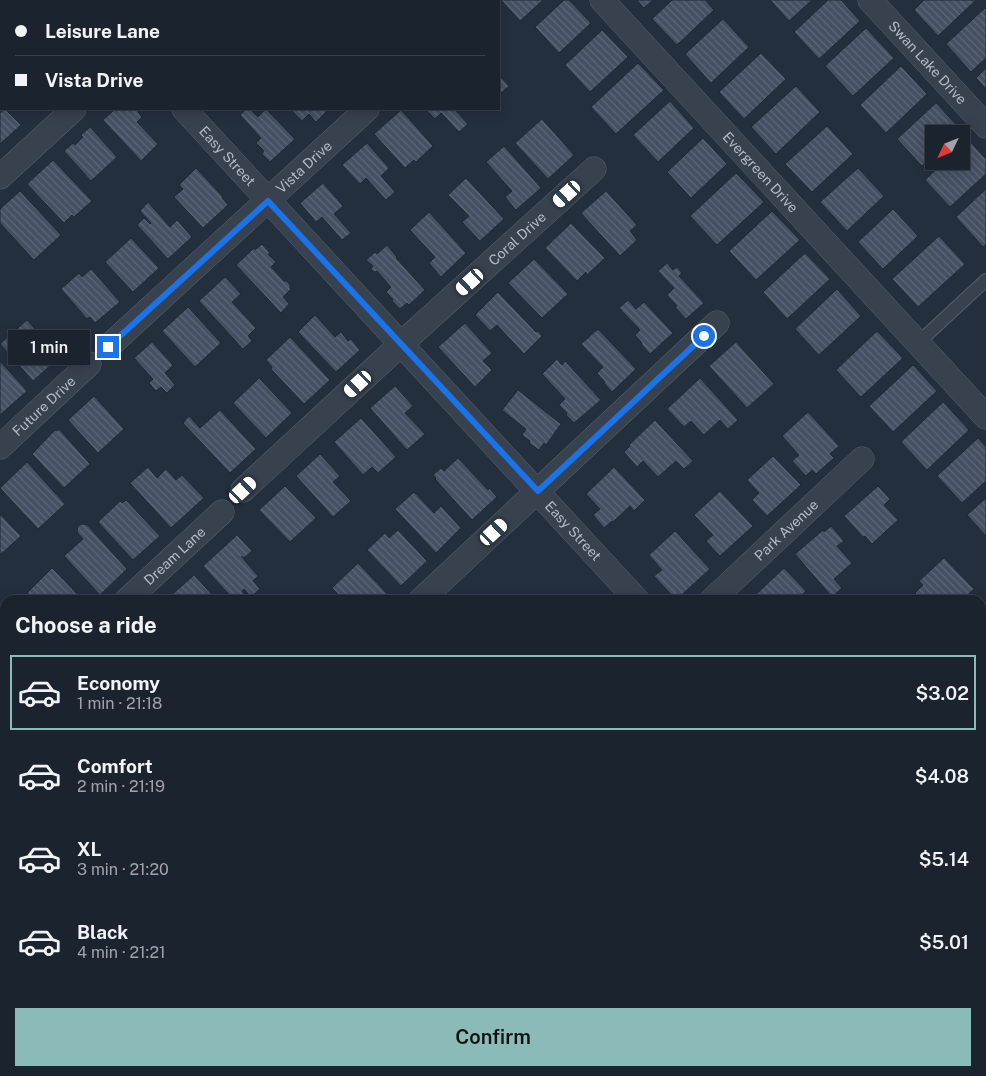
<!DOCTYPE html>
<meta charset="utf-8">
<style>
:root{--surface:#1b232e;--page:#242b36;--text:#f1f3f6;--muted:#a0a4aa;--line:#39404a;--accent:#8bbbb9}
body{margin:0;font-family:"Public Sans",sans-serif;background:var(--page);color:var(--text);height:100vh;display:flex;flex-direction:column;font-size:19px;white-space:nowrap}
*{box-sizing:border-box;margin:0}
p{font-size:16px;color:var(--muted)}
.icon{flex:none;width:28px;height:28px;fill:none;stroke:currentColor;stroke-width:2;stroke-linecap:round;stroke-linejoin:round}
.map{position:relative;flex:1;overflow:hidden}
.side{position:absolute;left:0px;top:595px;width:986px;height:481px;display:flex;flex-direction:column;background:var(--surface);border-radius:15px 15px 0 0;box-shadow:0 2px 12px #0003,0 0 0 1px var(--line)}
.side>*{flex:none}
.top-card{position:absolute;left:0px;top:0px;width:500px;height:110px;box-shadow:0 2px 12px #0003,0 0 0 1px var(--line);display:grid;align-content:center;height:110px;padding:0 15px;background:var(--surface)}
.needle{width:32px;rotate:227deg}
.fabs{position:absolute;left:925px;top:125px;display:grid;gap:10px}
.fabs a{display:grid;place-items:center;width:45px;height:45px;border-radius:0px;background:var(--surface);box-shadow:0 2px 12px #0003,0 0 0 1px var(--line);font-size:25px}
.end{position:absolute;width:22px;height:22px;margin:-11px;border:6px solid #1a73e8;background:#fff;box-shadow:0 0 0 2px #fff}
.from{border-radius:50%}
.bubble{position:absolute;height:35px;border-radius:0px;background:var(--surface);box-shadow:0 2px 12px #0003,0 0 0 1px var(--line);font-size:16px;font-weight:600;line-height:35px;text-align:center}
.car{position:absolute;width:15px;height:30px;margin:-15px -8px;border-radius:6px;box-shadow:0 0 4px 1px #0007;background:linear-gradient(#fff 24%,#345 0 40%,#fff 0 76%,#345 0 86%,#fff 0)}
.top-card b{display:flex;align-items:center;gap:18px;height:48px;font-size:19px}
.top-card b+b{border-top:1px solid var(--line)}
.top-card i{width:12px;height:12px;background:var(--text)}
ul{padding:0;list-style:none}
li{display:flex;align-items:center;gap:15px;height:75px;margin:0 10px 8px;padding:0 5px;border:2px solid transparent;border-radius:0px}
li div{flex:1}
li b{display:block;font-size:19px}
li em{font-style:normal;font-weight:600}
li.selected{border-color:var(--accent)}
li>.icon{width:45px;height:45px;stroke-width:1.5}
h2{padding:0 15px;font-size:22px;line-height:60px}
.button{display:flex;gap:10px;margin-top:auto;padding:10px 15px}
.button a{flex:1;height:58px;border-radius:0px;background:var(--accent);color:#111;font-size:20px;font-weight:600;line-height:58px;text-align:center}
.map>svg:first-child{display:block}
</style>
<div class="map">
<svg width="986" height="1076" viewBox="0 0 986 1076">
<defs>
<pattern id="building-back-hatch" width="6" height="6" patternUnits="userSpaceOnUse" patternTransform="scale(1.25)"><rect width="6" height="6" fill="#455162"/><path d="M-1 5l2 2M0 0l6 6M5-1l2 2" fill="none" stroke="#5d6877"/></pattern>
</defs>
<rect width="100%" height="100%" fill="#242f3e"/>
<path fill="url(#building-back-hatch)" stroke="#1f2835" d="M250,0H299L300,1H251Z
M501,0H543L520,21Z
M564,0H569L591,23L559,53L535,27Z
M637,0H653L644,8Z
M672,0H705L714,10L677,45L652,19Z
M770,0H812L789,21Z
M828,0H841L860,21L819,59L794,32Z
M924,0H976L938,36L914,10Z
M985,8L986,9V58L971,72L946,44Z
M723,19L749,47L711,83L685,54Z
M866,28L894,58L853,96L825,66Z
M602,30L628,57L590,92L565,65Z
M761,53L786,79L744,119L719,92Z
M638,63L664,90L616,134L591,107Z
M901,66L927,94L886,133L860,105Z
M986,68V89L976,78Z
M499,75L509,86L500,94L499,93Z
M796,86L820,112L776,154L751,127Z
M670,101L694,128L658,162L633,135Z
M936,103L961,130L957,134H934V155L922,166L897,139Z
M5,109L21,125L0,144V113Z
M115,109H136L142,117L137,122L158,144L141,161L103,120Z
M246,109H250L258,117L266,109L295,139L270,162L262,154L264,151L256,143L261,138L240,115Z
M290,109H329L316,122L309,114L302,121Z
M425,109H454L468,124L459,132L441,113L435,119Z
M401,110L433,146L416,162L414,160L405,168L374,134Z
M542,119L574,155L548,179L515,143Z
M827,126L853,154L812,192L785,164Z
M90,127L117,157L91,181L64,151L73,143L75,145L83,137L81,135Z
M703,138L727,164L691,198L667,172Z
M968,139L986,159V174L950,207L925,180L945,161H961V146Z
M367,143L389,168L381,176L395,192L386,200L366,178L360,184L342,165Z
M504,146L541,188L516,210L505,197L512,191L486,162Z
M53,160L92,201L74,217L72,215L64,223L27,184Z
M196,168L223,197L222,198L228,205L203,228L174,197L183,189L179,185Z
M858,168L884,196L847,231L820,202Z
M736,173L764,202L717,245L690,216Z
M466,178L504,219L480,241L462,222L469,216L448,195Z
M323,183L343,206L334,214L351,233L342,240L322,217L316,222L300,203Z
M986,189V244L983,247L956,217Z
M20,191L61,235L34,260L0,223V209Z
M606,191L637,225L630,231L637,240L620,256L581,213Z
M148,202L170,227L177,220L192,237L168,259L137,225L144,218L150,224L151,223L140,211Z
M893,209L918,236L883,269L858,242Z
M772,211L800,240L756,280L729,251Z
M429,212L466,253L441,277L429,263L435,257L410,230Z
M571,223L605,258L587,275L586,272L577,281L545,248Z
M939,236L965,264L918,307L892,279Z
M131,238L159,268L133,292L105,262Z
M262,244L270,253L268,254L276,262L271,267L284,281H287L290,285V288L291,289L283,297L289,304L281,313L236,265L254,248L255,250Z
M387,245L397,257L396,258L425,290L409,305L407,303L400,309L392,301L393,299L386,292L391,287L377,271L374,272L371,269L373,266L366,260L375,252L377,254Z
M805,253L830,279L787,319L763,292Z
M534,259L568,294L542,318L508,283Z
M667,263L673,270L677,267L682,273L679,276L704,303L686,319L675,307L677,306L667,295L674,288L658,271Z
M91,269L120,302L95,323L90,317L87,319L61,289L79,273L82,277Z
M225,277L241,294L232,302L256,328L248,336L252,341L243,349L199,301Z
M837,289L861,316L819,355L795,329Z
M498,292L536,332L538,331L542,336L524,354L497,325L490,331L475,315Z
M628,300L636,309L644,302L673,333L650,354L641,344L642,343L635,335L640,330L619,308Z
M188,307L221,343L195,367L162,331Z
M315,315L335,337L341,332L348,341L351,339L360,350L336,372L298,332Z
M27,320L60,357L33,381L0,344L2,342Z
M465,323L492,353L483,361L492,370L475,387L438,347Z
M598,329L636,369L612,392L604,383L605,382L597,373L603,367L581,344Z
M877,331L903,358L861,397L836,370Z
M290,337L330,380L304,404L271,369L272,367L266,360Z
M152,342L173,365L165,373L175,385L167,393L161,387L156,391L149,383L153,379L134,358Z
M736,342L774,384L747,408L709,366Z
M557,359L562,365L565,361L601,400L574,423L566,415L567,413L559,405L565,399L542,374Z
M0,361L27,391L0,415Z
M913,365L937,391L893,432L869,406Z
M259,378L292,413L266,438L233,403Z
M700,378L738,420L728,429L720,420L704,435L691,421L684,427L667,409Z
M395,386L413,406L405,413L425,434L407,450L370,408Z
M518,390L561,424L546,445L544,443L539,450L529,443L530,441L522,435L526,429L502,410Z
M94,396L124,429L98,453L68,420Z
M943,402L969,430L927,470L901,442Z
M220,410L256,449L230,473L183,423L189,416L200,428Z
M808,412L839,446L830,454L834,458L816,474L812,470L806,476L792,461L799,455L782,436Z
M361,418L396,457L378,473L372,467L363,475L334,442Z
M655,420L693,461L684,469L676,461L658,477L643,461L637,467L624,452L630,446L629,445Z
M59,429L90,464L64,488L32,454L55,430L57,431Z
M978,438L986,447V481L962,503L937,476Z
M320,454L340,476L333,482L351,501L333,517L296,476Z
M773,456L801,485L767,516L752,500L759,493L747,480Z
M458,458L488,490L489,488L497,497L472,520L435,479L436,478L433,475L441,468L444,471Z
M27,462L65,504L38,529L0,488Z
M148,467L157,478L166,469L176,480L182,475L204,498L171,528L130,483Z
M614,467L645,500L634,511L630,506L613,522L612,521L604,528L593,515L600,509L586,494Z
M285,486L316,518L290,542L259,510Z
M878,486L890,499L884,505L898,520L872,544L865,536L863,537L844,516Z
M720,491L753,526L720,556L706,541L713,535L694,515Z
M414,492L434,513L441,506L461,528L436,553L395,509Z
M986,498V536L967,515Z
M126,500L160,536L133,560L98,522L120,501L122,503Z
M0,514L21,536L0,555Z
M82,524L87,525L127,569L100,595L64,556L83,539L77,532L78,526Z
M831,526L844,541L837,546L852,563L834,579L842,588L832,597L795,554L823,530L824,532Z
M398,530L427,561L401,586L367,550L385,533L389,538Z
M675,531L710,569L676,600L654,576L662,570L649,555Z
M237,535L252,551L244,558L241,556L258,576L253,581L260,589L251,597L244,589L242,591L249,600H234L203,566Z
M944,558L974,589L962,600H921L915,593L923,585L919,581Z
M358,563L390,597L386,600H344L332,588Z
M52,568L56,572L83,600H34L27,593Z
M784,568L806,591L799,598L801,600H752L751,599Z
M194,575L217,600H166Z
M5,612V640L0,634V616Z
M0,653L5,659V680L0,684Z
M981,666L986,671V706L981,701Z
M986,786V801L981,796V790Z
M0,807L5,812V831L0,835Z
M981,814L986,819V848L981,852Z
M0,889L5,894V947L0,942Z
M986,921V939L981,934V926Z
M5,1022V1071L0,1065V1025Z
M986,1061V1076H981L976,1071H981V1065Z
M93,1071H159L160,1072L156,1076H98Z
M240,1071H259L263,1076H235Z
M533,1071H580L584,1076H536Z
M598,1071H614L609,1076H603Z
M678,1071H717L721,1076H673Z
M822,1071H834L838,1076H816Z
M848,1071H892L887,1076H852Z"/>
<g fill="none" stroke-linecap="round" stroke-linejoin="round">
<g stroke="#565f6c" stroke-width="14">
<path id="service" d="M918,343L986,280"/>
</g>
<g stroke="#565f6c" stroke-width="25">
<g id="minor">
<path d="M84,0L85,1"/>
<path id="s1" d="M602,0L986,417"/>
<path id="s2" d="M870,0L986,126"/>
<path d="M191,1L193,0"/>
<path id="s3" d="M184,109L637,600"/>
<path d="M0,177L74,109"/>
<path id="s4" d="M108,347L367,109"/>
<path id="s5" d="M0,447L89,364"/>
<path id="s6" d="M243,490L401,344L594,169"/>
<path id="s7" d="M127,600L222,512"/>
<path d="M421,600L717,323"/>
<path id="s8" d="M712,600L862,459"/>
<path d="M981,618L984,615"/>
<path d="M0,719L5,714"/>
<path d="M0,742L5,748"/>
<path d="M981,889L986,885"/>
<path d="M981,974L986,980"/>
<path d="M0,992L5,987"/>
<path d="M301,1071L306,1076"/>
<path d="M198,1076L203,1071"/>
<path d="M492,1076L497,1071"/>
</g>
</g>
<use href="#service" stroke="#38414e" stroke-width="12"/>
<use href="#minor" stroke="#38414e" stroke-width="24"/>
</g>
<g fill="none" stroke-linecap="round" stroke-linejoin="round">
<path stroke="#1a73e8" stroke-width="6" d="M108,347L268,201L538,491L704,336"/>
</g>
<g text-anchor="middle" stroke-width="4" stroke-linejoin="round" paint-order="stroke">
<g font-size="14" fill="#b4bcc9" stroke="#1d2633">
<text dy="5" stroke="none"><textPath href="#s2" startOffset="85">Swan Lake Drive</textPath></text>
<text dy="5" stroke="none"><textPath href="#s3" startOffset="64">Easy Street</textPath></text>
<text dy="5" stroke="none"><textPath href="#s4" startOffset="266">Vista Drive</textPath></text>
<text dy="5" stroke="none"><textPath href="#s1" startOffset="234">Evergreen Drive</textPath></text>
<text dy="5" stroke="none"><textPath href="#s6" startOffset="372">Coral Drive</textPath></text>
<text dy="5" stroke="none"><textPath href="#s5" startOffset="60">Future Drive</textPath></text>
<text dy="5" stroke="none"><textPath href="#s8" startOffset="102">Park Avenue</textPath></text>
<text dy="5" stroke="none"><textPath href="#s3" startOffset="574">Easy Street</textPath></text>
<text dy="5" stroke="none"><textPath href="#s7" startOffset="65">Dream Lane</textPath></text>
</g>
</g>
</svg>
<div class="fabs">
<a><svg class="needle" viewBox="-14 -14 28 28"><path d="M0-13l5 13h-10z" fill="#e53935"/><path d="M0 13l5-13h-10z" fill="#a0a4aa"/></svg></a>
</div>
<i class="end from" style="left:704px;top:336px"></i>
<i class="end" style="left:108px;top:347px"></i>
<div class="bubble" style="left:8px;top:330px;width:82px">1 min</div>
<i class="car" style="left:567px;top:194px;rotate:228deg"></i>
<i class="car" style="left:470px;top:282px;rotate:228deg"></i>
<i class="car" style="left:358px;top:384px;rotate:227deg"></i>
<i class="car" style="left:243px;top:490px;rotate:47deg"></i>
<i class="car" style="left:494px;top:532px;rotate:47deg"></i>
<div class="top-card">
<b><i class="from"></i>Leisure Lane</b>
<b><i></i>Vista Drive</b>
</div>
<section class="side">
<h2>Choose a ride</h2>
<ul>
<li class="selected"><svg class="icon" aria-label="car" viewBox="0 0 24 24"><path d="M5 17H2v-5l4-1 3-4h7l3 4 3 1v5h-3M9 17h6M6 11h13"/><circle cx="7" cy="17" r="2"/><circle cx="17" cy="17" r="2"/></svg><div><b>Economy</b><p>1 min · 21:18</p></div><em>$3.02</em></li>
<li><svg class="icon" aria-label="car" viewBox="0 0 24 24"><path d="M5 17H2v-5l4-1 3-4h7l3 4 3 1v5h-3M9 17h6M6 11h13"/><circle cx="7" cy="17" r="2"/><circle cx="17" cy="17" r="2"/></svg><div><b>Comfort</b><p>2 min · 21:19</p></div><em>$4.08</em></li>
<li><svg class="icon" aria-label="car" viewBox="0 0 24 24"><path d="M5 17H2v-5l4-1 3-4h7l3 4 3 1v5h-3M9 17h6M6 11h13"/><circle cx="7" cy="17" r="2"/><circle cx="17" cy="17" r="2"/></svg><div><b>XL</b><p>3 min · 21:20</p></div><em>$5.14</em></li>
<li><svg class="icon" aria-label="car" viewBox="0 0 24 24"><path d="M5 17H2v-5l4-1 3-4h7l3 4 3 1v5h-3M9 17h6M6 11h13"/><circle cx="7" cy="17" r="2"/><circle cx="17" cy="17" r="2"/></svg><div><b>Black</b><p>4 min · 21:21</p></div><em>$5.01</em></li>
</ul>
<div class="button"><a>Confirm</a></div>
</section>
</div>
